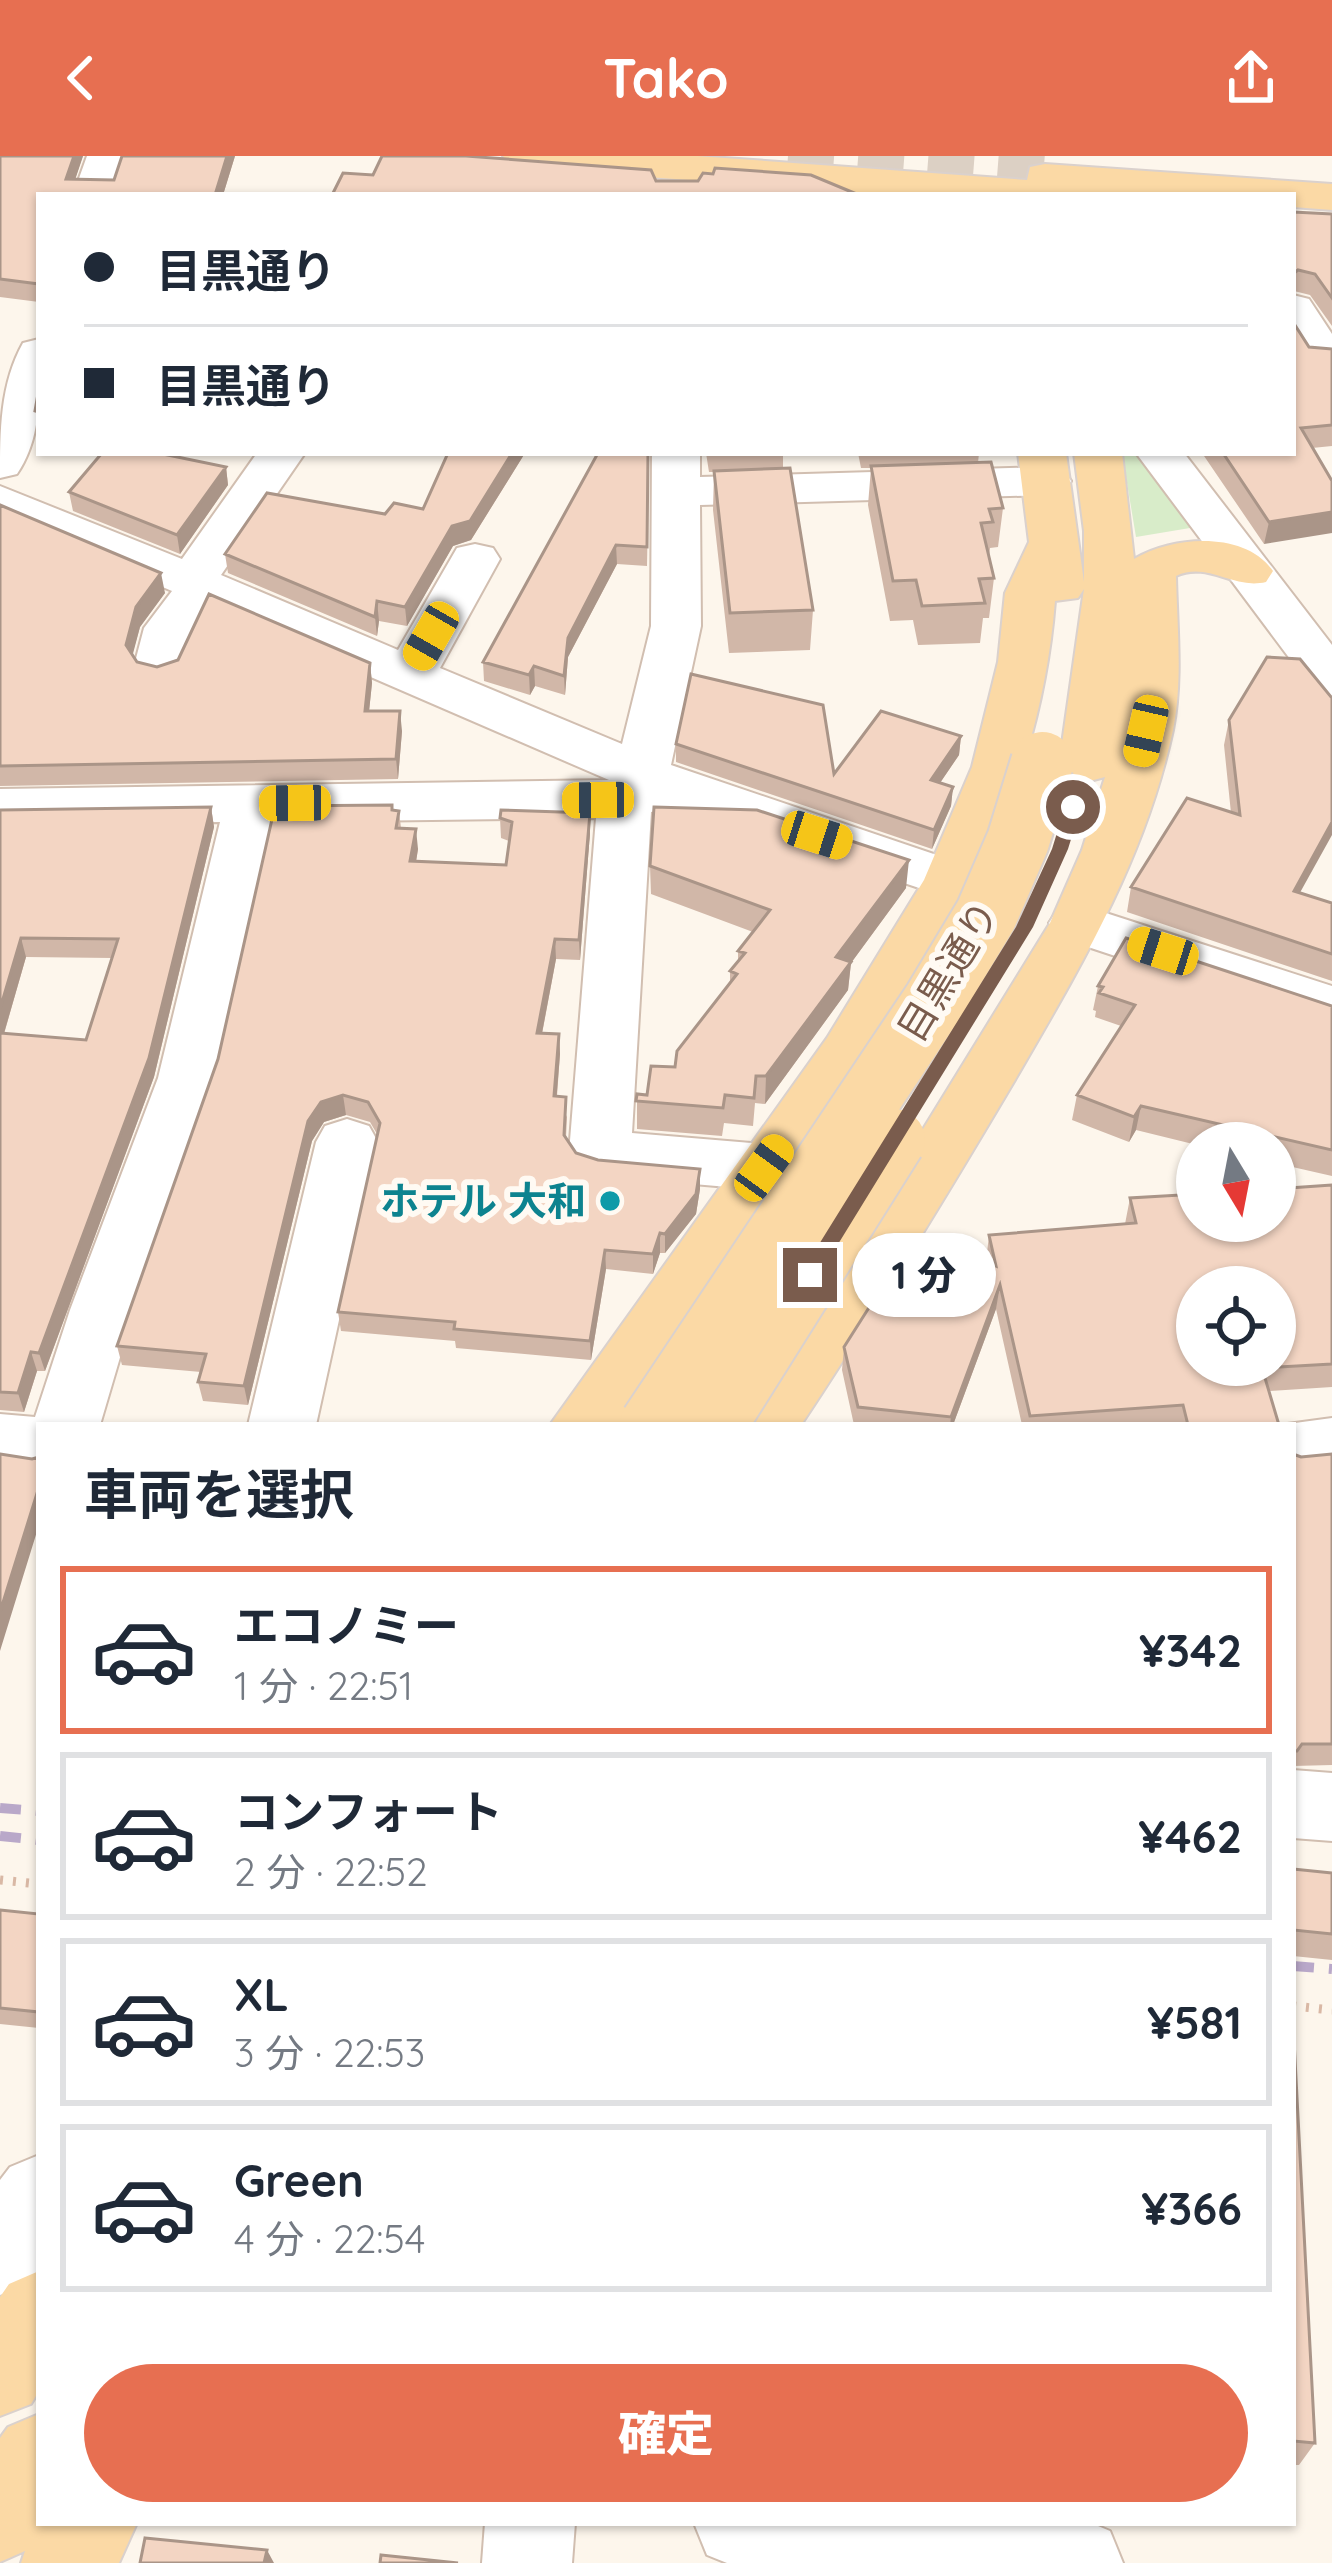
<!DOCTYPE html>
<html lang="ja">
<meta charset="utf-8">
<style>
:root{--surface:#fff;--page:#f6f6f7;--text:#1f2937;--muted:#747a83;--line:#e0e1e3;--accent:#e76f51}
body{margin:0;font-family:Quicksand,"Noto Sans JP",sans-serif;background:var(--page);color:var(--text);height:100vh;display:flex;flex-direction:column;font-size:45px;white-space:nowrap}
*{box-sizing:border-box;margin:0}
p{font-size:39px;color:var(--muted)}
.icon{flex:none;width:66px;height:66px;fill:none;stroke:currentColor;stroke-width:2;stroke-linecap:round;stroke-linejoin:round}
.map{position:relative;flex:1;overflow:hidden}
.side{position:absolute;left:36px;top:1266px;width:1260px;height:1104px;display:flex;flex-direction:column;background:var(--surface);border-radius:0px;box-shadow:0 3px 9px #0004}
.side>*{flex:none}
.hud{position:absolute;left:36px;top:36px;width:1260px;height:264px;border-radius:0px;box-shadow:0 3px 9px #0004;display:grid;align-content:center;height:264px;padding:0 48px;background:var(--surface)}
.needle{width:78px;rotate:170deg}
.buttons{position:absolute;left:1176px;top:966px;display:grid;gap:24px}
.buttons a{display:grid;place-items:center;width:120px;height:120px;border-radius:50%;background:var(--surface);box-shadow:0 3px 9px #0004;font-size:60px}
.end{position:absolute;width:54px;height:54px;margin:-27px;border:15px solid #7a5c4d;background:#fff;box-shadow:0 0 0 6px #fff}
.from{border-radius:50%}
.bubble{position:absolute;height:84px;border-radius:42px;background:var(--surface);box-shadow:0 3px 9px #0004;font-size:39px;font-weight:800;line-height:84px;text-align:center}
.car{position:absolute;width:36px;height:72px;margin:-36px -18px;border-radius:15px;box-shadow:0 0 9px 3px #0007;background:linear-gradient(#f5c518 24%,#345 0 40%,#f5c518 0 76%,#345 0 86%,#f5c518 0)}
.hud b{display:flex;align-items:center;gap:42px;height:114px;font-size:45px}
.hud b+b{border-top:3px solid var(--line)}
.hud i{width:30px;height:30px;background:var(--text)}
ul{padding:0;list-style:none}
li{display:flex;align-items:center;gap:36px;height:168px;margin:0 24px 18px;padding:0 24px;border:6px solid var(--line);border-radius:0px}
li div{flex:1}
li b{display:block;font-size:45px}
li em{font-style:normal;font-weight:800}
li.on{border-color:var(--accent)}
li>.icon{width:108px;height:108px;stroke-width:1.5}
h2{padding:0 48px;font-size:54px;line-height:144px}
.button{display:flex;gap:24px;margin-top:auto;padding:24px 48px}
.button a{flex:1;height:138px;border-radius:72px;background:var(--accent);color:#fff;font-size:48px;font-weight:800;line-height:138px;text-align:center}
header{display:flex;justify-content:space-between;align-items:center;height:156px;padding:0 48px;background:var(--accent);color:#fff;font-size:54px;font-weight:800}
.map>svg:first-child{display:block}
</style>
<header><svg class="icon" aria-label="back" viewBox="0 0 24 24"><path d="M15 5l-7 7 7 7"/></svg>Tako<svg class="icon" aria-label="share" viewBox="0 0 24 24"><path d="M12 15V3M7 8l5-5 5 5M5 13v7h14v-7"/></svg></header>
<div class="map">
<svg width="1332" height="2407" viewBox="0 0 1332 2407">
<rect width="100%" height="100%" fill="#fdf6ec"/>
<path fill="#d8ecc9" d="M1122,297H1140L1196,371L1136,381Z"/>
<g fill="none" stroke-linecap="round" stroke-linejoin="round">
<path stroke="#dcd0c4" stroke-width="46" stroke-dasharray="46 24" stroke-linecap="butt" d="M788,0L1045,20"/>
<g stroke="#d1beb0" stroke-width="4">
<path id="minor" d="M87,0H129L115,39H73Z
M1293,139L1309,143L1332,178V212L1308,210L1293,187Z
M39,183C39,230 44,278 17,318L0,322C0,275 0,228 23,187Z
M257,297H305L221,419L398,494L457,392L475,388L493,392L500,403L440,512L622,588L651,470L652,297H700V321L1047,311L1064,315L1071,325L1064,335L1047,339L700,349L701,470L671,609L972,711L980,724L972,737L952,743L677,651L651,656L632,977L763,988L785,995L794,1011L785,1027L763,1034L600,1020L578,1013L569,997L596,662L275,666L218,922L134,1154L100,1269H39V1316L0,1312V1258L35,1261L70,1154L158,922L220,666L0,669V633L609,624L211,452C194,475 193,499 178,521L160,526L142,521L134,510L144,472L172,435L0,362V330L182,403Z
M1136,297H1184L1332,489V540L1314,535Z
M1078,748L1332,830V872L1058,781L1049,767L1058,753Z
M347,963L369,970L378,986L316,1269H248L316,986L325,970Z
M1332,1262V1316L1293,1319V1269H1280Z
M1293,1614L1332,1617V1685L1293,1682Z
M39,1999V2113L30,2127L0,2139V2024L10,2011Z
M485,2367H575L572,2407H482Z
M694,2367H1091L1110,2375L1123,2407H727L707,2399Z"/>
</g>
<g stroke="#dad1cd" stroke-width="4">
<path id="major" d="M503,0H697L1027,24L1030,11L1045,8L1332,28V54L1293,51V39H892L524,12L509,9Z
M1018,297H1066L1084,426V375L1074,297H1122L1134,403C1172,380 1245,374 1273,415L1266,426C1233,434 1208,405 1176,420C1177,471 1183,524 1173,574C1145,705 1078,815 1012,929C944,1044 875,1157 801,1269H731L856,1082L1050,767L1082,694L1105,621L1086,626L1067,621L1059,609L1084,433L1078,442L1055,445C1038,663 926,830 804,1005C743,1093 682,1181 621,1269H550L827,882L924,724L972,611L998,506L1005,437L1029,386Z
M39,2115V2235L31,2248L0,2260V2141L9,2128Z
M39,2258V2367H137L119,2407H21L25,2395L0,2406V2282L8,2271Z"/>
</g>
<path stroke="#d9b8a5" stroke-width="9" stroke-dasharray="3 10" stroke-linecap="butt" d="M0,1724L39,1728
M1293,1850L1332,1854"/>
<use href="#minor" fill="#fff" fill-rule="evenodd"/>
<use href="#major" fill="#fbd9a5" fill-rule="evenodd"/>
<path stroke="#b9a8c9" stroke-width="10" stroke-dasharray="21 15" stroke-linecap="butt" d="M0,1652L39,1655
M0,1680L39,1684
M1293,1810L1332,1813"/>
<g stroke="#dad1cd" stroke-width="66" stroke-linecap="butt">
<path id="major-bridge" d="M651,1269L935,844L986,759L1018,685L1042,607
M715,1269L894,984"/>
</g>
<use href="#major-bridge" stroke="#fbd9a5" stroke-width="62"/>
</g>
<path fill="#d1b7a8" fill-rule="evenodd" d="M0,0H83L75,23L114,24L235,0L223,39H39V146L0,141Z
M1293,56L1332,58V170L1310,139L1294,135Z
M1309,191L1332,193V290L1312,292L1264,388L1202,297H1293Z
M448,297H525L471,384L453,390L407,470L379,465L377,480L228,417L225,398L385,358L423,353Z
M649,297L647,410L617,408L568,501L565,539L535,530L530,539L484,525L483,506Z
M706,297H783V313L813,454L810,494L729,497L713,354L714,316H709Z
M858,297H979L978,307L1003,352L998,391L990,392L989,402L994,422L989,462H983L980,487L918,489L913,464L890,465L868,349L871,312H861Z
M226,311L228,329L180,398L73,355L69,336Z
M0,349L165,437L140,471L132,499L137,506L157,511L370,507L372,527L369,555L402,575L398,623L0,630Z
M1229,564L1300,737L1332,747V825L1127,756L1131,731L1231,657L1224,589Z
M961,580L959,599L940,627L953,631L951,650L932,693L676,606V588L834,618Z
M211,651L214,671L154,921L45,1215H37L24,1256L0,1254V654ZM26,801L112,802L86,884L4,878Z
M393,654L399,655L401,672L418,693L416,705L506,709L509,685L501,682L500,662L590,657V677L580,804L556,803L542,878H559L560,898L557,940L567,961L566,982L576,997L598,1004L700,1013V1033L696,1058L665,1097H660L653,1118L606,1113L591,1204L456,1192L455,1185L341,1175L338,1156L377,978L370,966L346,959L324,966L312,985L248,1249L203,1245L198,1226L201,1216L122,1209L117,1190L218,903Z
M650,710L906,732L851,807L848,834L765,948L755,947L753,970L724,967L722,980L637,973V938L647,939L675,911L730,827V815L738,806V795L753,776L651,738Z
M1098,830L1332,850V1020L1275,1007V987H1197V989L1136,974L1129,986L1072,964L1077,939L1121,870L1095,861L1096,855L1093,854Z
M1332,1029V1231L1269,1235L1279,1269H1022L996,1153L953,1269H854L842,1214L844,1191L986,1106L989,1079L1125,1068L1130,1042Z
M1293,1298L1301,1301L1332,1298V1609L1293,1610Z
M1293,1713L1332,1717V1804L1293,1800Z
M0,1754L39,1758V1872L0,1868Z
M1293,1884L1315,2287L1299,2309H1293Z"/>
<path fill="#aa9588" d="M74,0H83L70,39L66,23Z
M227,0H235L223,39H215Z
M512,297H525L471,384L453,390L407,470L405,451L452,370Z
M226,311L228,329L180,398L177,379Z
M1332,356V377L1264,388L1269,366Z
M616,389L617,408L568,501L565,539L564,520L568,482Z
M161,417L165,437L140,471L130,509L126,489L136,451Z
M377,445L379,465L377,480L375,461Z
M370,507L372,527L367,575L365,555Z
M534,510L535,530L530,539L529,519Z
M400,555L402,575L398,623L396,603Z
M961,580L959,599L929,643L931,624Z
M953,631L951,650L932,693L934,674Z
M211,651L214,671L154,921L45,1215L39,1197Z
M590,657V677L580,804L579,784Z
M1332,666V679L1287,760L1294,735Z
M416,673L418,693L413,725L410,705Z
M909,704L906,732L851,807L848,834L765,948L766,920L836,801Z
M21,782L26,801L0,891V853Z
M555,783L556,803L538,898L537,877Z
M559,878L560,898L555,960L554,940Z
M343,939L346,959L324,966L312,985L248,1249L244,1230L308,965L321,946Z
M1141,950L1136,974L1129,986L1134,961Z
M700,1013V1033L696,1058L665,1097V1078Z
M660,1077V1097L653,1118V1098Z
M605,1094L606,1113L591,1204L590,1185Z
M1000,1129L996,1153L953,1269H950L951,1261Z
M31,1196L37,1215L24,1256L18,1237Z
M39,1331V1369L0,1495V1456Z
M267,2394L274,2407H264Z"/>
<path fill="#f3d5c3" stroke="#aa9588" stroke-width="3" fill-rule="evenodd" d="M0,0H74L66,23L114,24L122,0H227L215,39H39V128L0,123Z
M382,0H466L651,14L656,25H698L703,17L713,18L715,12L811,19L859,39H332L343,17L373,19Z
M1293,56L1332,58V142L1315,118L1298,114L1293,118Z
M1293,166L1309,191L1332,193V269L1301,272L1332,325V356L1269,366L1223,297H1293Z
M39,232V256L35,255Z
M102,297H158L226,311L177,379L69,336Z
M448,297H512L470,365L452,370L405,451L377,445L375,461L225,398L267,337L385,358L394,347L423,353Z
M598,297H648L647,391L616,389L568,482L564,520L534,510L529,519L483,506Z
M991,306L1003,352L989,353L993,366L981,367L994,422L979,423L985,447L922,450L916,424L893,425L871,310Z
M790,312L813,454L730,457L714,315Z
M0,349L161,417L136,451L126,489L137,506L157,511L178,504L209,438L370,507L365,555H400L396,603L0,610Z
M1267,501L1300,503L1332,542V666L1294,735L1332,747V798L1131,731L1187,642L1240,659L1229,564Z
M691,518L823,549L834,618L881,555L961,580L931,624L953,631L934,674L676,588Z
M392,649V654L399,655L396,672L416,673L410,705L506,709L512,666L500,662L501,654L590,657L579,784L555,783L537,877L559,878L554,940L566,941L564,979L576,997L598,1004L700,1013L696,1038L665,1078L660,1077L653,1098L605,1094L590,1185L454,1173L455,1166L338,1156L380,967L368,946L343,939L321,946L308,965L244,1230L198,1226L206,1198L117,1190L218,903L275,650Z
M211,651L149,902L39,1197L31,1196L18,1237L0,1236V877L86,884L118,783L21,782L0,853V654Z
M654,651L757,654L909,704L836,801L851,806L766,920H756L754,942L725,939L723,952L636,945L637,938L647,939L651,910L675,911L677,895L737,818L730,815L745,797L738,795L770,754L650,710Z
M1126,782L1332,850V994L1141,950L1134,961L1077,939L1135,849L1099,837L1103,831L1098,830Z
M1332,1029V1208L1262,1212L1279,1269H1188L1183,1249L1030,1260L1000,1129L951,1261L858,1251L844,1191L915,1079L996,1110L989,1079L1136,1067L1130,1042L1197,1038V1065H1275V1033ZM1197,1131H1275V1209H1197Z
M0,1298L32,1303L39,1301V1331L0,1456Z
M1293,1298L1301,1301L1332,1298V1588H1302L1297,1595H1293Z
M1293,1713L1332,1717V1778L1293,1774Z
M0,1754L39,1758V1856L0,1852Z
M1293,1884H1294L1315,2287L1293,2285Z
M145,2382L267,2394L264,2407H140Z
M381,2399L458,2407H380Z"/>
<path fill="#7a5c4d" d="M1073,646L1081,651L1068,693L1033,771L816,1124H803V1114L1016,771L1052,693L1065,651Z"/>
<circle fill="#0f9aa8" stroke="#fffaf3" stroke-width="4.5" cx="610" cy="1045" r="12"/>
<g text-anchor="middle" stroke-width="12" stroke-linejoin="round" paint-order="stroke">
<g font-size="39" fill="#7a5c4d" stroke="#fffaf3">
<text transform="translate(948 815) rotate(-59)" y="14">目黒通り</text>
</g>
<g font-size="39" font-weight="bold" fill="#0d838f" stroke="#fffaf3" text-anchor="end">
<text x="586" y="1059">ホテル 大和</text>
</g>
</g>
</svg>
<div class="buttons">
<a><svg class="needle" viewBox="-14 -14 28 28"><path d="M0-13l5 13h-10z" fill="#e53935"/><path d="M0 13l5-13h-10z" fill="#747a83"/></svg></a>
<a><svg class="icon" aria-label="locate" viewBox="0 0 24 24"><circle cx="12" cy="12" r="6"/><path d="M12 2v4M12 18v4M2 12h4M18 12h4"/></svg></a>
</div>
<i class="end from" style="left:1073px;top:651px"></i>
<i class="end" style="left:810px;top:1119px"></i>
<div class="bubble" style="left:852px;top:1077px;width:144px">1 分</div>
<i class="car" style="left:431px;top:480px;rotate:210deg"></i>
<i class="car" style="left:1146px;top:575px;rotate:193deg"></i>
<i class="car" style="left:598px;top:644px;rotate:269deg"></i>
<i class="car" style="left:295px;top:647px;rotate:269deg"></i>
<i class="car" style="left:817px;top:679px;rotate:108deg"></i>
<i class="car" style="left:1163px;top:795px;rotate:288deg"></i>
<i class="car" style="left:764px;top:1012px;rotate:36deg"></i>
<div class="hud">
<b><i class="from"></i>目黒通り</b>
<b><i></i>目黒通り</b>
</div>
<section class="side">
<h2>車両を選択</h2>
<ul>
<li class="on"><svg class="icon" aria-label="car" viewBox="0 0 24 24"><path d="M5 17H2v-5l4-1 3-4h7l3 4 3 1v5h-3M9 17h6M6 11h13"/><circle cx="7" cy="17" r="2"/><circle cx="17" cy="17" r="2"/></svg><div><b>エコノミー</b><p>1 分 · 22:51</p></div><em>¥342</em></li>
<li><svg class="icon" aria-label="car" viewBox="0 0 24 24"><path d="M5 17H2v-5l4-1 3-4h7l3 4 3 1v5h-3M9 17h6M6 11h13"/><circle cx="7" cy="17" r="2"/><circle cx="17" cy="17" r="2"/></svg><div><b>コンフォート</b><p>2 分 · 22:52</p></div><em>¥462</em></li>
<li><svg class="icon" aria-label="car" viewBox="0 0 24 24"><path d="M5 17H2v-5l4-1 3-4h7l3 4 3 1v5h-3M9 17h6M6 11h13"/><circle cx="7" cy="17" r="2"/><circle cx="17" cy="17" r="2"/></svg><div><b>XL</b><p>3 分 · 22:53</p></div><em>¥581</em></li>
<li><svg class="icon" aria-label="car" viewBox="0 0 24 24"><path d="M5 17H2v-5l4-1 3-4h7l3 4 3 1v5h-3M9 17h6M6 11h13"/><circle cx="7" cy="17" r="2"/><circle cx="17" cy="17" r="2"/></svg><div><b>Green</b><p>4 分 · 22:54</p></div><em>¥366</em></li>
</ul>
<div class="button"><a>確定</a></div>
</section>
</div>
